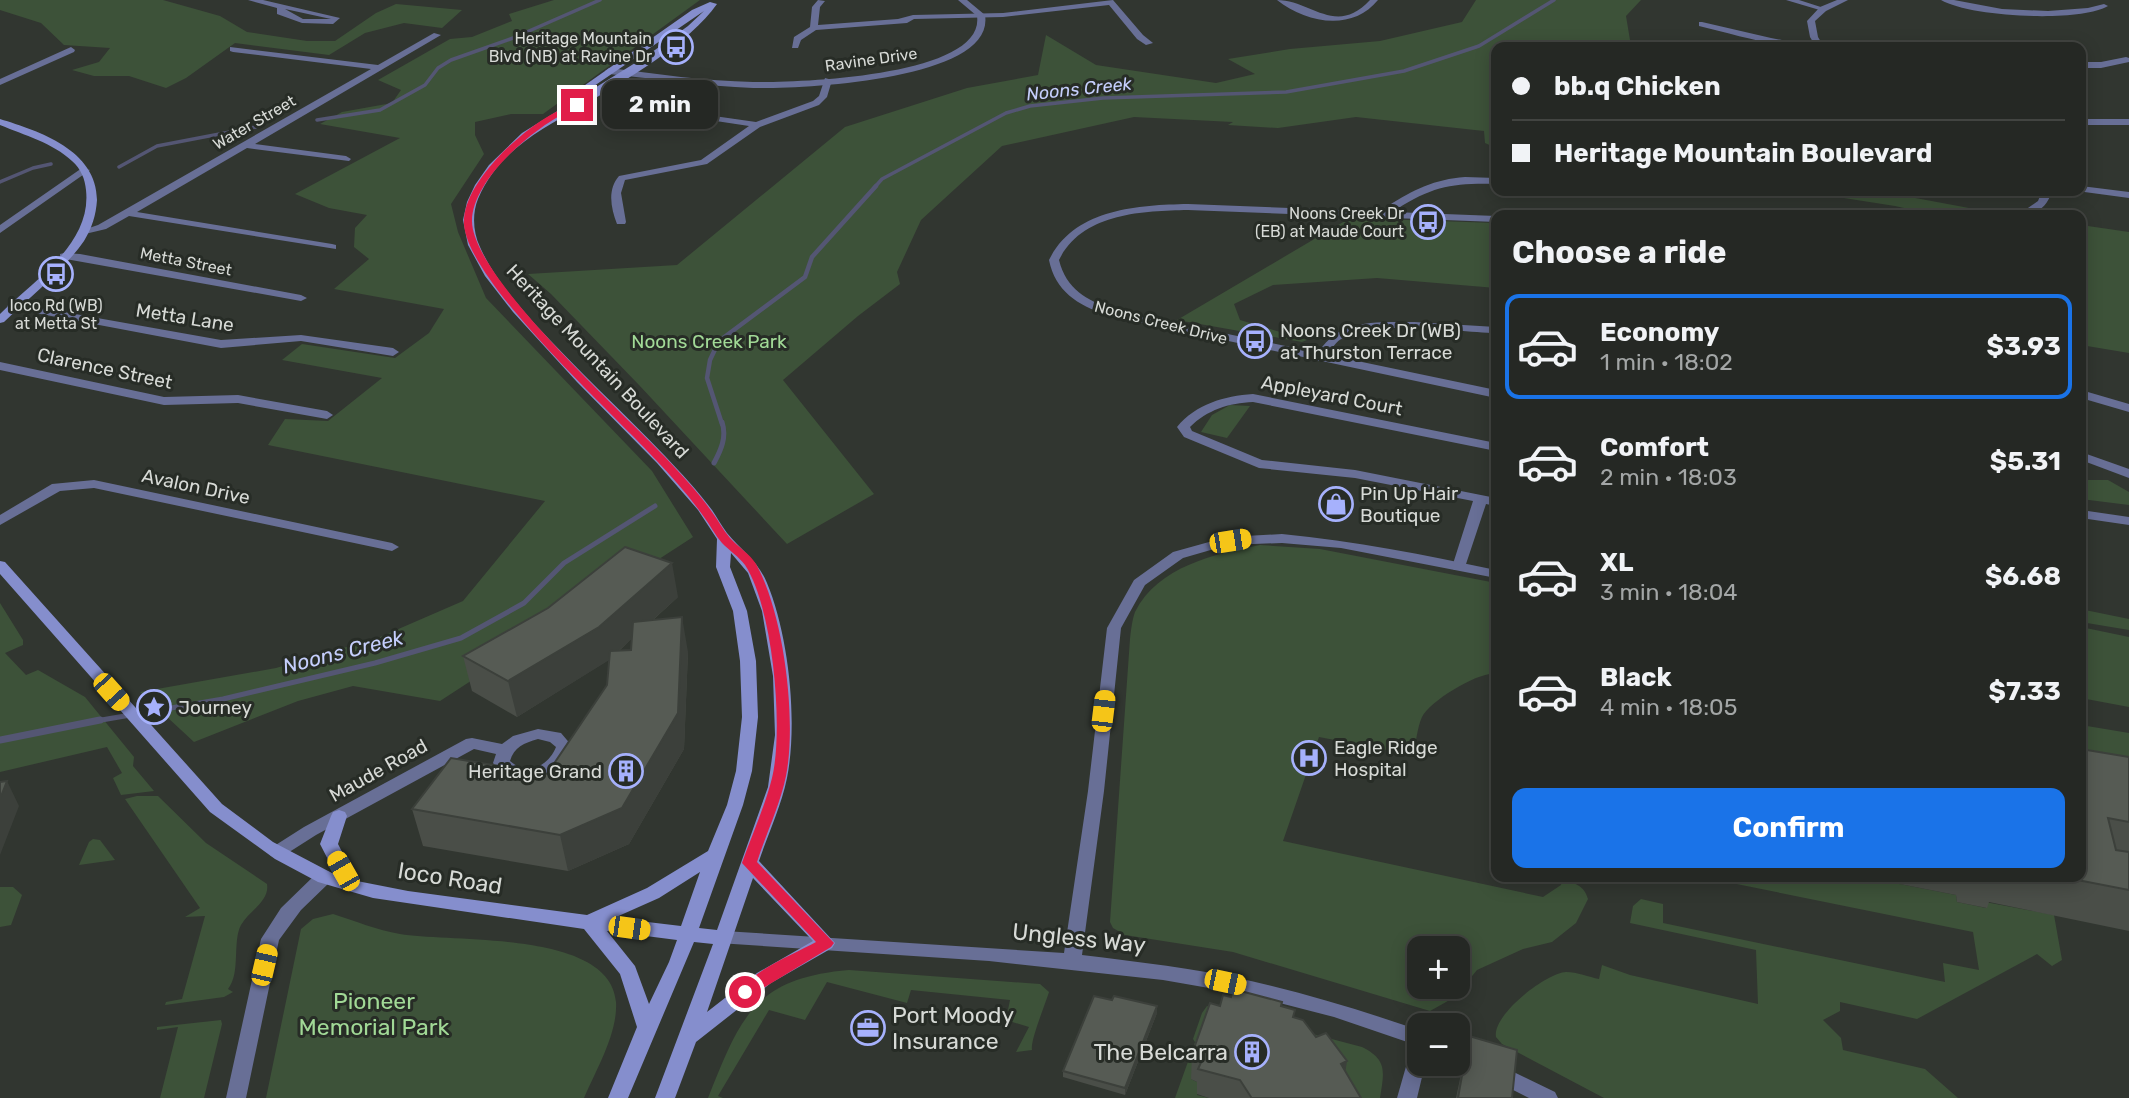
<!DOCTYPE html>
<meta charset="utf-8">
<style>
:root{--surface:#252824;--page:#313431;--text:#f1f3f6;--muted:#a3a6a6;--line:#424441;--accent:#1a73e8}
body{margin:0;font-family:Rubik,sans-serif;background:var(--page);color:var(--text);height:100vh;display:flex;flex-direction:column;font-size:26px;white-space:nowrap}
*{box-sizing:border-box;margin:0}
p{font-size:23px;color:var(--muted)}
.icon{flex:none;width:38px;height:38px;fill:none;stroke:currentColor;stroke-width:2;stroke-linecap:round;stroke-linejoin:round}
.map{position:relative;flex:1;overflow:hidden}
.drawer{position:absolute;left:1491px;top:210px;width:595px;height:672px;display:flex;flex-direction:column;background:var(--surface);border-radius:14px;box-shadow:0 4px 18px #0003,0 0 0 2px var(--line)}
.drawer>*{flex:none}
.guide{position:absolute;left:1491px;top:42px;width:595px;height:154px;border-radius:14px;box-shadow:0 4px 18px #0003,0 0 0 2px var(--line);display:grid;align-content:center;height:154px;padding:0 21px;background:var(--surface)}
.buttons{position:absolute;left:1407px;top:936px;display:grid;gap:14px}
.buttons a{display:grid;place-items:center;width:63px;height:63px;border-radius:14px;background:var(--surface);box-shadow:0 4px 18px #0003,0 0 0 2px var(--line);font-size:35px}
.end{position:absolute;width:32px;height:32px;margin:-16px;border:9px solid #e11d48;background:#fff;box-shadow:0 0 0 4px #fff}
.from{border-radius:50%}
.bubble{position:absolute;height:49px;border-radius:14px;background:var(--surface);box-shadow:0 4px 18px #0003,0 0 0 2px var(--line);font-size:23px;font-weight:700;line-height:49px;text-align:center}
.car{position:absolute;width:21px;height:42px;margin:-21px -10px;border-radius:9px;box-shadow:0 0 5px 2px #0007;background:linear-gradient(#f5c518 24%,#345 0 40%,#f5c518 0 76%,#345 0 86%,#f5c518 0)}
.guide b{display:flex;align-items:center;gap:24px;height:66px;font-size:26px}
.guide b+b{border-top:2px solid var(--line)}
.guide i{width:18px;height:18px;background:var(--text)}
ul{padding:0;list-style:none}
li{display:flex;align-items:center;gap:21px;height:105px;margin:0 14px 10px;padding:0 7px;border:4px solid transparent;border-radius:14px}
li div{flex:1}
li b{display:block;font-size:26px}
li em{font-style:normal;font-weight:700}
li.active{border-color:var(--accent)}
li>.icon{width:63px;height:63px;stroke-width:1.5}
h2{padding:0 21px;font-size:32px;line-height:84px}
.cta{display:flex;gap:14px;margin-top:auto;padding:14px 21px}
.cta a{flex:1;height:80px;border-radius:14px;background:var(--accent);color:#fff;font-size:28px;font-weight:700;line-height:80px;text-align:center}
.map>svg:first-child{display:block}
</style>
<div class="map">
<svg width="2129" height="1098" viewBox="0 0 2129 1098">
<rect width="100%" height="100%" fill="#313630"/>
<path fill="#3d5239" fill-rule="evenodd" d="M0,0H163L220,16L247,32L307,41H335L376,13L396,4L462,10L442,28L404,23L365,33L329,55L235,43L186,78L166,88L129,76H94L72,70L99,62L110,48L64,45L41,23L0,10Z
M554,0H700L543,114H511L475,122V135L484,154L451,204L458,232L486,298L652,471L693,537L440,701L353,686L298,701L194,742L140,692L276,668L380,637L463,601L545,501L268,445L285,419L328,421L382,378L282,360L302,344L395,358L429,333L444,309L334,289L369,259L354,247L355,228L367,215L329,208L295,194L400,138L320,124L342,112L392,103L401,90L378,80L450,39L472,37L512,21L509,14Z
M1476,0H1641L1626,16L1631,46L1629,47H1496V148L1485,143L1484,131L1356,117L1278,128L1228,125L1233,122L1134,117L1002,146L921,220L897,272L900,284L858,316L783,380L874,494L787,544L639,385L551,294L528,274L677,265L845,127L967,88L1038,75L1046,35L1096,65L1216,83L1255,74L1228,59L1290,49L1380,41L1462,22Z
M1799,191H1878L2001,214L1936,215L1895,206Z
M1350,218L1496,223V288L1377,278L1273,285L1234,304L1240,320L1307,340L1302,342L1177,320Z
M2081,225L2129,232V353L2081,345Z
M1230,405L1250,406L1227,438L1201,432L1212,415Z
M2081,480H2108L2129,492V505L2081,499Z
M1260,545L1320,549L1496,583V674C1479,671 1430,701 1422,717C1417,728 1416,744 1413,755L1319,737L1283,841L1543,897L1561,885L1562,880C1575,883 1584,885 1588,899L1576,923L1552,942L1523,949L1477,970L1455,997L1430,1011L1233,952L1125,935L1113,928L1110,922L1130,639C1131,631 1132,620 1135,612C1158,566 1215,554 1260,545ZM1419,948H1458V987H1419Z
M0,603L23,640V645L5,653L26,675L38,670L85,697L134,757L133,766L154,791L121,795L113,778L122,773L107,747L0,772Z
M2085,610L2129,619V630L2087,623Z
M2081,627L2129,637V707L2081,698Z
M2081,725L2129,733V764L2081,754V739L2083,738Z
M137,796H158L206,843L267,884C270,901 249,911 241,925C232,942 241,973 228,989L233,992L224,997L165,1005L166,1002L182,999L205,916L185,917L200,908L125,799Z
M93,839L100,840L115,860L79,865L89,842Z
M1702,877H1864L1956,895L1957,902L1986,908L1985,902L2054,915L2062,960L2052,966L2037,954L1917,1019L1840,1002V1011L1823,1020L1841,1038L1843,1050L1925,1069L1958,1098H1604L1502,1044L1496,1037C1492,1015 1546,973 1566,972C1577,972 1589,977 1599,979L1602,965L1630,975L1758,1004L1756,950L1630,923L1633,906L1641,899L1663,904V923L1945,982L1943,963L1979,970L1973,932Z
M0,887H13L22,895L11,925L0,927Z
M333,914C355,921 377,930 400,934C450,943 610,929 616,1002C618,1033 596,1070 584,1098H266L301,929L313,919Z
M849,970L1040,984L1049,992C1045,1005 1030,1041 1032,1050L1016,1052L1029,1027L1006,1020L1010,1000L911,990L907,1003L827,982L805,1020L769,1010L718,1096L723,1098H708C740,1018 754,978 849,970Z
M1207,1006L1362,1047C1388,1060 1384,1072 1380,1098H1343L1191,1079L1201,1084L1197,1095L1209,1098H1175L1195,1042L1193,1039L1202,1013Z
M221,1020L222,1024L204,1098H160L178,1027L157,1030V1027Z"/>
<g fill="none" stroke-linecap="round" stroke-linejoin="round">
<path stroke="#545673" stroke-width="3.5" d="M317,120L380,110L425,85L438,68L451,60L513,38L600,0
M119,167L157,146L256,127
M0,182L33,168L51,164
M874,188L882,179L1006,113L1030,106L1103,98L1286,92L1404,71L1479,46L1554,0"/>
<path stroke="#545673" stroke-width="4.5" d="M722,424L707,378L710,360L719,341L805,277L812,257L876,186"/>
<path stroke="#545673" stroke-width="5" d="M714,463C721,450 727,437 722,422
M90,722L223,699L375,663L461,638L524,603L564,563L655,506"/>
<path stroke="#545673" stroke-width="7" d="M0,740L100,720"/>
<path fill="#686f96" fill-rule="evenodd" d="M248,0H263L340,18L333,24L302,23L277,14V8ZM285,9L331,19H303Z
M818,0L825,1L820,7L818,25L898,19L913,15L1003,13L1113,0L1143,35L1153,43L1146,45L1137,39L1109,5L1003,17L914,19L907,23L816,30L801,40L798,48H792L794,37L810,27L812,7Z
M1277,0C1311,0 1336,37 1370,0H1378C1352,32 1306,23 1277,0Z
M1786,0H1799L1827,9L1823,11Z
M1941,0H1954L2002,9L2048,11L2088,8L2104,4L2108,6C2079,23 1970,17 1941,0Z
M1702,22L1771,38L1818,47C1778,49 1738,35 1699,26V22Z
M434,33L441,35L255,144L346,156L351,159L349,161L247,148L137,212L332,244L336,245V249L129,216L106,229L85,234L80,231L98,225L371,69L233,52L230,51V47L378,65Z
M1955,43L1961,47H1952Z
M71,47L75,50L74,52L0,85V79Z
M2126,57L2129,58V62L2101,68H2081V62H2101Z
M825,78L832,80L827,97L819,105L760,127L707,164L625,180L621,193L626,222L625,224H617C611,208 607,190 619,176L701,160L749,126L696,118L693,117V113L756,122L813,101L819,96Z
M2081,119H2129V125H2081Z
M82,168L90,170L0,233V225Z
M1465,177L1496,178V184C1454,183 1433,186 1397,209V217H1389L1388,206C1413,190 1435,179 1465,177Z
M2081,186L2129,192V198L2077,191H2081Z
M64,253L80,254L301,295L307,298L301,301L60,258V254Z
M13,303L221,340L301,335L393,348L399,352L393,356L301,341L221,348L9,308L7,306Z
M1414,322L1496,327V333C1458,332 1373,319 1341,339C1333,344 1330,353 1325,361H1317L1315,358C1336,318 1374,322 1414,322Z
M0,362L164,397L238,395L327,411L333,415L327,419L238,403L164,405L0,370Z
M2081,390L2129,404V412L2081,398Z
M1253,394L1496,443V451L1253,402C1229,403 1207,410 1190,427L1192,431L1262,460L1355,470L1496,498V506L1486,504L1464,570H1454L1452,567L1473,501L1355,478L1259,468L1184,437L1177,427C1196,404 1224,396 1253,394Z
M2081,452L2129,469V478L2081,460Z
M94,480L392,543L399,547L392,551L94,488L60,491L0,525V515L52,484Z
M538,729L561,733L572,746C560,780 516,796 493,763L496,754L474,749L316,835L283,856L277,858L271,856L268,852L271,848L304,827L466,739L472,738L502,744L513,736ZM538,739L550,742L556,747C548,767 527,776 510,761C514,747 524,743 538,739Z
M324,870L330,872L333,877L330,882L301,910L279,940L246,1098H226L261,939L281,908L318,872Z
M1419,1056V1064H1429L1423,1073L1417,1098H1397L1407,1063Z"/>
<path fill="#686f96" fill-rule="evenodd" d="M958,0H967L985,15C996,81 797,89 753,88C705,86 657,79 609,74L605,71L609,68C657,74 705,81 753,82C794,83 986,77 977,16Z
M1837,0H1848L1826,11L1815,21L1818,37L1824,47H1816L1810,37L1807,21L1820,7Z
M2042,191H2052C2047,208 2036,215 2018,215L2038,201Z
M1188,204L1496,216V222L1188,210C1142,211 1082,213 1059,260C1066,289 1087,300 1113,310L1496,390V398L1106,315C1078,305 1055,291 1049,260C1074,209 1137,205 1188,204Z
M2081,510L2129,517V525L2081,518Z
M1282,534C1355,541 1425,555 1496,570V578L1341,548L1282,543L1228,545L1183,558L1145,585L1121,628L1104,791L1082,955C1138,962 1195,968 1251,981C1308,994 1363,1011 1419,1030V1046L1334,1017L1249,995L1163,980L989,961L718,943L715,938L718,933L724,931L1064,953L1088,791L1107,628L1134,580L1173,552L1227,537Z
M1458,1045L1555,1092L1558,1098H1529L1458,1062Z"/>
<path fill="#858ecd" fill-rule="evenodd" d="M710,2L717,4C690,43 623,82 582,106C539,131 499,150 478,199C472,214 473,232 480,247C492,275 514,300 534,323C576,369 622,411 665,456C681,473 698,491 712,510C717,517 721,525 727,533C741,550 758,561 767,583C789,636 798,722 787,778C781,807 768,834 759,861L835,943L832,948L771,983L696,1042L675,1098H655L713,944L694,942L628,1098H608L637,1027L620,974L584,929L373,898L318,882L275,859L210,812L0,574V561L5,562L222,804L273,842L330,872L336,875L320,844L331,816L333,812L339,810L345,812L347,816L338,844L357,881L408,891L587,915L647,888L708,851L727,805L736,771L742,717L740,661L733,611L716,567L717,539L698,510L657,463L577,382L513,312L485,276L468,245L463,220L467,202L475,185L489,165L522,133L648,55L688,26L704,11L575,99L568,97L692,10ZM731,553L748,573L762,611L773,676L775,735L768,787L717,930L699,928L743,805L752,771L758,717L756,661L747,611L730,567ZM700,872L681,926L614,918L659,898ZM753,878L813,941L757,973L707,1012ZM607,931L677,940L669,962L649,1004L635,966Z
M0,119C39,131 97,150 97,200C96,215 92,228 84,241C62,272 31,296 4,322L0,323V314C34,280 92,244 86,190C85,179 81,169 72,161C53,143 24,135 0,125Z"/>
</g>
<path fill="#4a4e48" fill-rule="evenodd" d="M678,597L653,620L688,652L684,749L629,844L568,871L423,846L412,809L547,774L607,685L610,659L517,717L472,691L463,656ZM631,639V650L619,651Z
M2129,757V931L1989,902L1987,908L1957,902L1956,895L1864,877H2081Z
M1231,997L1282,1006L1316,1037L1345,1071L1361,1098H1209L1197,1094V1082L1191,1079L1192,1054L1220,1006Z
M1157,1013L1125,1095L1063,1077V1071Z
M1469,1036L1512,1098H1456Z"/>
<path fill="#3c403b" d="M672,563L678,597L606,662L517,717L508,681Z
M682,617L688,652L684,749L629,844L568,871L560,835Z
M7,781L19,806L0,855V799Z
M1157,1006V1013L1125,1095V1088Z
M1347,1061L1343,1087L1341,1064Z"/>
<path fill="#565b54" stroke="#3c403b" stroke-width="2" d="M625,547L672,563L599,627L508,681L463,656L548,608Z
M682,617L678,713L622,808L560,835L412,809L451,758L547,774L607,685L610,651L631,650L633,622Z
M2081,749L2129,757V822L2108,818L2116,850L2129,852V890L2062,877H2081Z
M7,781L0,799V782Z
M1233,989L1282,1002L1281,1006L1295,1010L1293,1017L1303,1020L1316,1037L1326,1033L1347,1061L1341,1064L1361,1098H1251V1097L1240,1080L1198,1069L1203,1058L1192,1054L1210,1003L1220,1006L1223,995L1231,997Z
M1094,996L1112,1000L1114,996L1157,1006L1125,1088L1063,1071Z
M1469,1036L1517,1050L1512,1098H1458Z"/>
<path fill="#e11d48" d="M577,103L580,106C542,120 472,177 472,221C472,277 622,411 664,456C680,473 698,492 712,512C718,520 723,530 730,538C738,547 750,554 756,564C784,614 797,720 786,776C780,805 766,834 757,862L834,943L831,947L745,999L740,997L738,992C750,972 794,954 816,942L742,863C752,835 765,806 772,778C784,729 773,607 745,565C739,557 729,550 722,543C715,535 710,525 704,517C690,497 673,478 656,460C616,416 459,275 464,219C466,194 486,170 503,152C524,132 550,111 577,103Z"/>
<defs>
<g id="bus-ring" transform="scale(1.75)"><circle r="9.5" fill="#272c26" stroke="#a6b1fc" stroke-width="1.5"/><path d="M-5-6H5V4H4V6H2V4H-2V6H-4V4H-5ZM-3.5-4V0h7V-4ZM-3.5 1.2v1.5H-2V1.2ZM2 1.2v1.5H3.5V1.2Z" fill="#a6b1fc"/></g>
<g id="shop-ring" transform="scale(1.75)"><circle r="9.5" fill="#272c26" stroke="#a6b1fc" stroke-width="1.5"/><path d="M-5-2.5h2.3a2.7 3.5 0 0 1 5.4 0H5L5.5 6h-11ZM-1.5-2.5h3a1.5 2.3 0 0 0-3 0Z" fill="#a6b1fc"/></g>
<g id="sight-ring" transform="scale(1.75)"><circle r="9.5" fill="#272c26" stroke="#a6b1fc" stroke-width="1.5"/><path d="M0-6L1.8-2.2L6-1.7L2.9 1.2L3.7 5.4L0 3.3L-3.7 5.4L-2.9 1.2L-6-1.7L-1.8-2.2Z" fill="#a6b1fc"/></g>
<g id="hospital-ring" transform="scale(1.75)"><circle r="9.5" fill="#272c26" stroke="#a6b1fc" stroke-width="1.5"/><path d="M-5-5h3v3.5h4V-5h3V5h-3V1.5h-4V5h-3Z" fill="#a6b1fc"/></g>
<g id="building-ring" transform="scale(1.75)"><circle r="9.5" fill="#272c26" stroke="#a6b1fc" stroke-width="1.5"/><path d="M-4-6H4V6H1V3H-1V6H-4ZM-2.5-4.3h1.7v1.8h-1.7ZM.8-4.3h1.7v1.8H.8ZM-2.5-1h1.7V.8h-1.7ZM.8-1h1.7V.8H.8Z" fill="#a6b1fc"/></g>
<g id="office-ring" transform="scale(1.75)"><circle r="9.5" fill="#272c26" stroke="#a6b1fc" stroke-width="1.5"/><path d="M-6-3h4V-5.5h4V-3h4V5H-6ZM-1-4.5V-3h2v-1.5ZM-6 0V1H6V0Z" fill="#a6b1fc"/></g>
</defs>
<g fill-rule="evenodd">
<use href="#bus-ring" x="676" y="47"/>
<use href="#bus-ring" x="1428" y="222"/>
<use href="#bus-ring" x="56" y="274"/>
<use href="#bus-ring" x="1255" y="341"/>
<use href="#shop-ring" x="1336" y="504"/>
<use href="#sight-ring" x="154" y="707"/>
<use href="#hospital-ring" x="1309" y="758"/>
<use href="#building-ring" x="626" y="771"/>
<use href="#office-ring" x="868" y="1028"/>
<use href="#building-ring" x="1252" y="1052"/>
</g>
<g text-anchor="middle" stroke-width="6" stroke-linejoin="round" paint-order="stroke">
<g font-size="16" fill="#d7dad6" stroke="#272c26" text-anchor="end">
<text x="652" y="44">Heritage Mountain<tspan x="652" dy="18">Blvd (NB) at Ravine Dr</tspan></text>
<text x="1404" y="219">Noons Creek Dr<tspan x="1404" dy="18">(EB) at Maude Court</tspan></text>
<text x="56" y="311" text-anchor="middle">Ioco Rd (WB)<tspan x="56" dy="18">at Metta St</tspan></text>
</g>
<g font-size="16" fill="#d7dad6" stroke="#272c26">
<text transform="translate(871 59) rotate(-8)" y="6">Ravine Drive</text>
<text transform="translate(254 122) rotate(-30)" y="6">Water Street</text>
<text transform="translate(186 261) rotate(11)" y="6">Metta Street</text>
<text transform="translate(1161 322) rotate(14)" y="6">Noons Creek Drive</text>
</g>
<g font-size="18" font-style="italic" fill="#c5cefc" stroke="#272c26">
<text transform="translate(1079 89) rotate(-6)" y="6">Noons Creek</text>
</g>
<g font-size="19" fill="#d7dad6" stroke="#272c26">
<text transform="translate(185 317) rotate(9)" y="7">Metta Lane</text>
<text transform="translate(598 361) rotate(47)" y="7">Heritage Mountain Boulevard</text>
<text transform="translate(105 368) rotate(12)" y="7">Clarence Street</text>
<text transform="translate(1332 395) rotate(11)" y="7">Appleyard Court</text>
<text transform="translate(196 486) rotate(12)" y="7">Avalon Drive</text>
<text transform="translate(378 770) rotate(-29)" y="7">Maude Road</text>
</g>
<g font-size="19" fill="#d7dad6" stroke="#272c26" text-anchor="start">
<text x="1280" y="337">Noons Creek Dr (WB)<tspan x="1280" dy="22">at Thurston Terrace</tspan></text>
<text x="1360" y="500">Pin Up Hair<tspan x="1360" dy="22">Boutique</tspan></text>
<text x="178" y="714">Journey</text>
<text x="1334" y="754">Eagle Ridge<tspan x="1334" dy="22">Hospital</tspan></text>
<text x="602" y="778" text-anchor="end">Heritage Grand</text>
</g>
<g font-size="19" fill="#a1d996" stroke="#272c26">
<text x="709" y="348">Noons Creek Park</text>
</g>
<g font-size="21" font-style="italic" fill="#c5cefc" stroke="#272c26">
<text transform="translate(343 652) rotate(-14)" y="7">Noons Creek</text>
</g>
<g font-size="23" fill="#d7dad6" stroke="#272c26">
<text transform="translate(450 878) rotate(9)" y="8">Ioco Road</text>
<text transform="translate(1079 938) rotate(6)" y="8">Ungless Way</text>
</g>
<g font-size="23" fill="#a1d996" stroke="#272c26">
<text x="374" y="1009">Pioneer<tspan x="374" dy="26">Memorial Park</tspan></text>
</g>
<g font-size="23" fill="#d7dad6" stroke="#272c26" text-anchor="start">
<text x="892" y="1023">Port Moody<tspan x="892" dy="26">Insurance</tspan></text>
<text x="1228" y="1060" text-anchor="end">The Belcarra</text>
</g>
</g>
</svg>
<div class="buttons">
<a>+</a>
<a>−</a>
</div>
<i class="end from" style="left:745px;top:992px"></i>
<i class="end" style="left:577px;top:105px"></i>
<div class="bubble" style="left:602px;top:80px;width:116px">2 min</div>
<i class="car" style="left:1230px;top:541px;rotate:81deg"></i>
<i class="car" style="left:111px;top:692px;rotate:138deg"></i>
<i class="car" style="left:1103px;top:711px;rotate:7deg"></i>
<i class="car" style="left:343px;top:871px;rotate:330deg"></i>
<i class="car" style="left:629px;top:928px;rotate:98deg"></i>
<i class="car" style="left:264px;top:965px;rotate:13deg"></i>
<i class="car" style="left:1225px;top:982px;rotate:102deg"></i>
<div class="guide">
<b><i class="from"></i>bb.q Chicken</b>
<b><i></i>Heritage Mountain Boulevard</b>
</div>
<section class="drawer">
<h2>Choose a ride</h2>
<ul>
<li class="active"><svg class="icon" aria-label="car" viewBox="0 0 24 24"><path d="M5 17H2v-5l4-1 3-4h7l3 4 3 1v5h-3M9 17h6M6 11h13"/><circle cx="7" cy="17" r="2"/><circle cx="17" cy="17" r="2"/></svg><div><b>Economy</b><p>1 min · 18:02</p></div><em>$3.93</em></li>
<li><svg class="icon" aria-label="car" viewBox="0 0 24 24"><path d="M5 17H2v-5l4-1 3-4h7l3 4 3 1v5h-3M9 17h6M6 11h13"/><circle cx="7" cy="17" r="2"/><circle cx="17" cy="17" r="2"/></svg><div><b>Comfort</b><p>2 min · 18:03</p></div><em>$5.31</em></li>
<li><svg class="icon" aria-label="car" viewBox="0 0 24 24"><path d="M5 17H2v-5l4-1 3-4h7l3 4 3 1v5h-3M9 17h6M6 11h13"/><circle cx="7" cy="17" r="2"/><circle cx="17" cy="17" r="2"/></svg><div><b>XL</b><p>3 min · 18:04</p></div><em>$6.68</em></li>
<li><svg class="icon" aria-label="car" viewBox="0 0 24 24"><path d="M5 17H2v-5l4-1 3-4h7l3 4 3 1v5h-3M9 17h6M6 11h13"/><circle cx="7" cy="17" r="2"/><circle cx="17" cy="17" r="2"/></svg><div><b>Black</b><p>4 min · 18:05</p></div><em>$7.33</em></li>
</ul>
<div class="cta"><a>Confirm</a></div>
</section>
</div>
